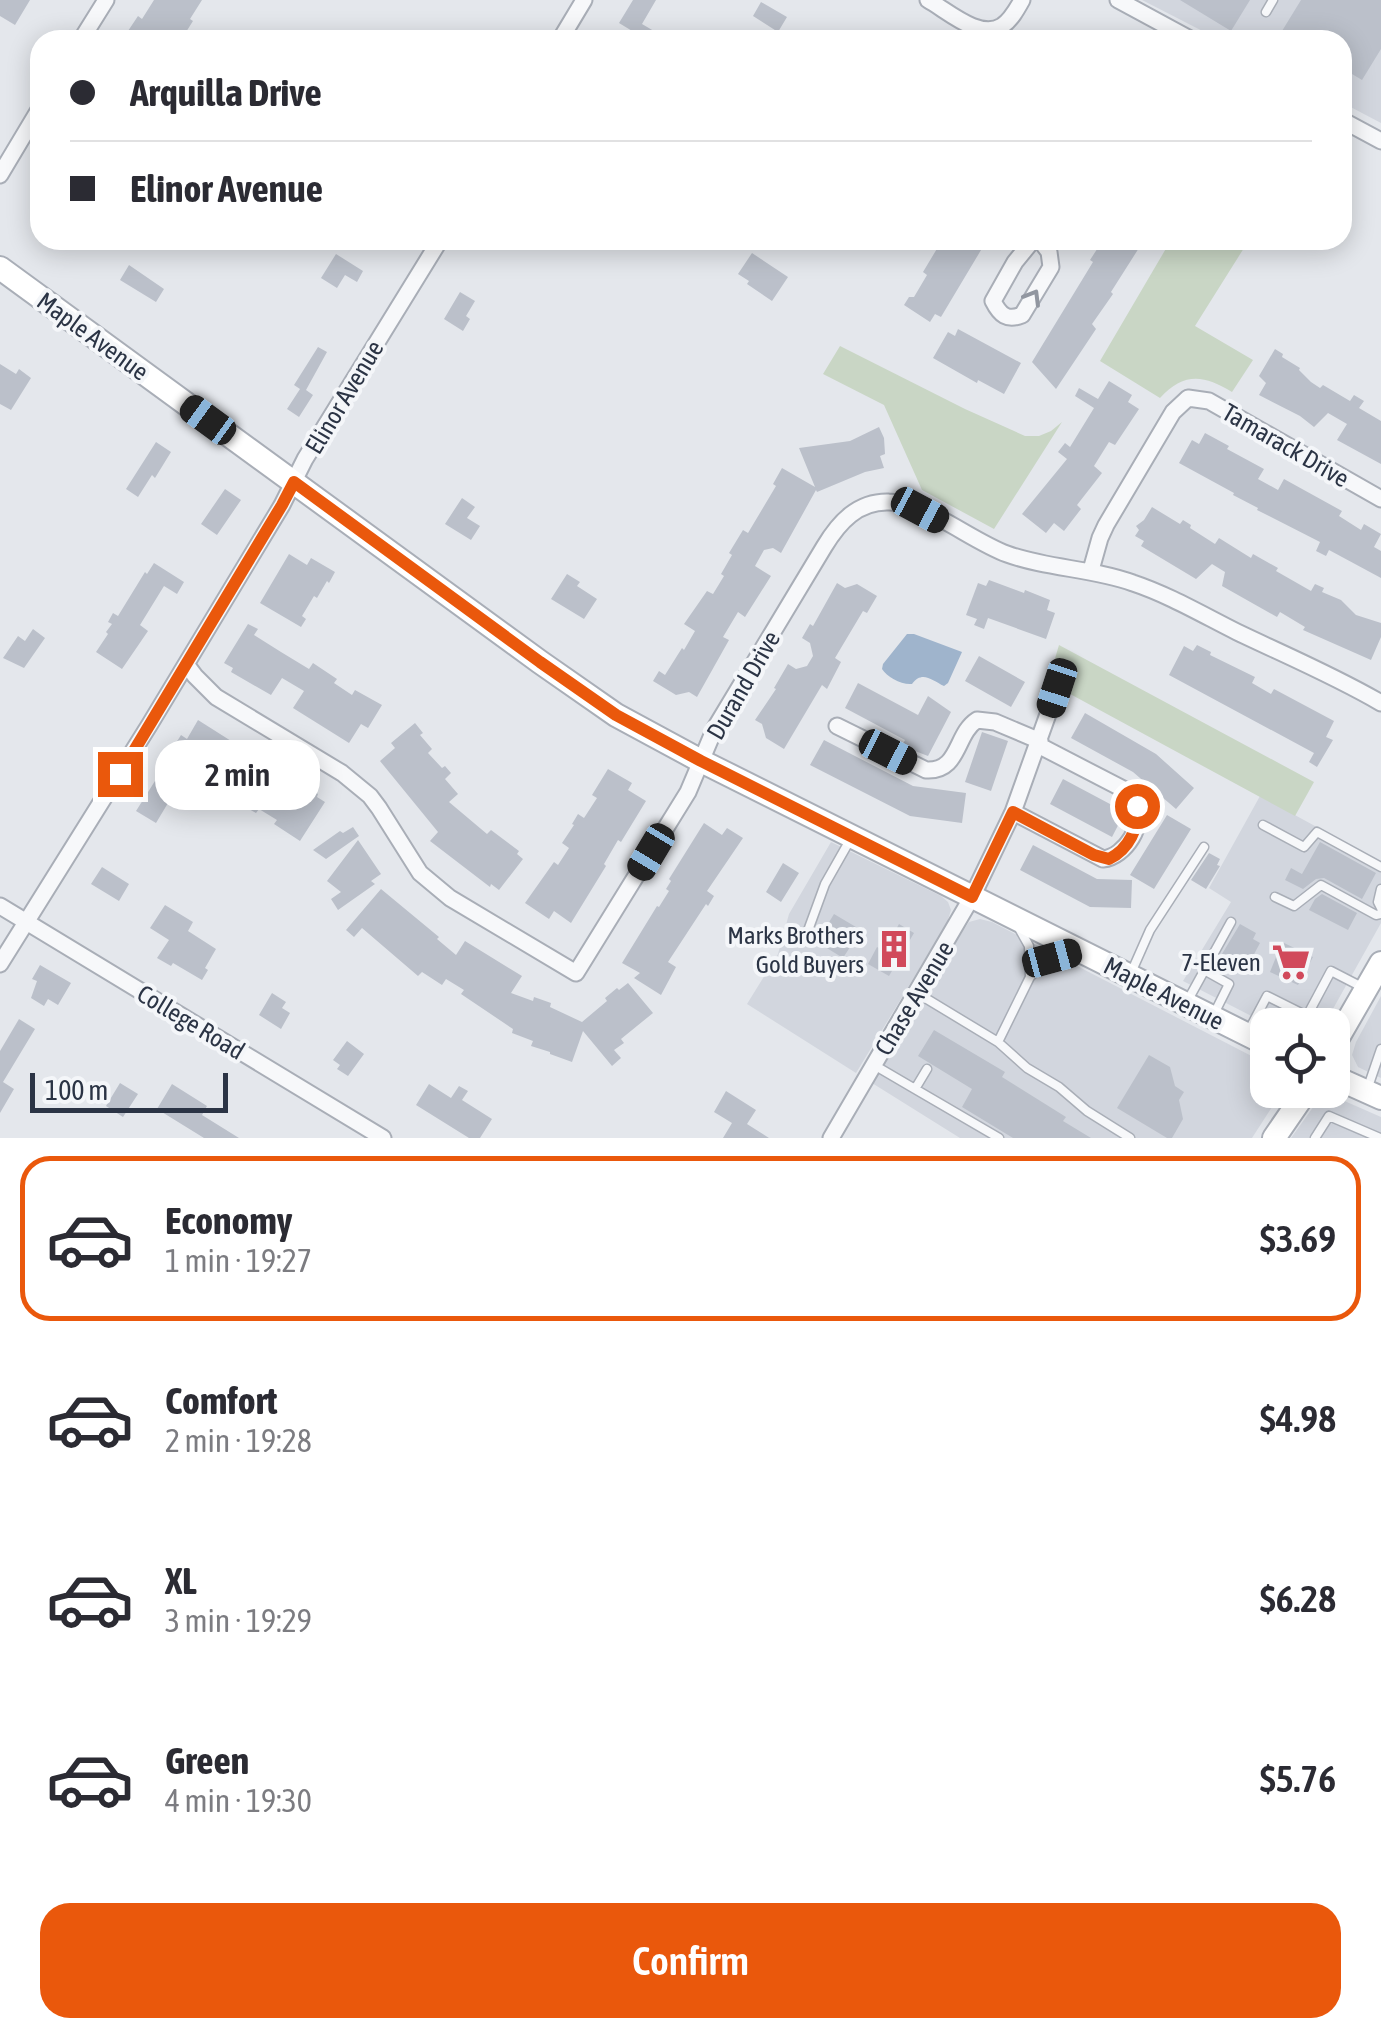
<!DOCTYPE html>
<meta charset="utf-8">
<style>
:root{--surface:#fff;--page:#f7f7f7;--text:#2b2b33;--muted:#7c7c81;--line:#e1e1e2;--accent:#ea580c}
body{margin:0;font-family:"Asap Condensed",sans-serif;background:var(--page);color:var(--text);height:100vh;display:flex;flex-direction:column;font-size:38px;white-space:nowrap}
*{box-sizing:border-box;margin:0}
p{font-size:32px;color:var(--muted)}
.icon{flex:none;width:55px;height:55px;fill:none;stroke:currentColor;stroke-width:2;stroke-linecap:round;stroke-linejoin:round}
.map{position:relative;height:1138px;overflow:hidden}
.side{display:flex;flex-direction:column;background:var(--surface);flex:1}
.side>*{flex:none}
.guide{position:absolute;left:30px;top:30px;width:1322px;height:220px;border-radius:30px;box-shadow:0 5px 25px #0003;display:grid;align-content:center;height:220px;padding:0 40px;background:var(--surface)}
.controls{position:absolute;left:1250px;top:1008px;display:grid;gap:20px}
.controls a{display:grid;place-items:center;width:100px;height:100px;border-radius:20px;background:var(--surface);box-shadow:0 5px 25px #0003;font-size:50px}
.scale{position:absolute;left:30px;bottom:25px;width:198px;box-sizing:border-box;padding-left:10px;border:5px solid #2b3445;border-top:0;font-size:28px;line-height:35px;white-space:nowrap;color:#2b3445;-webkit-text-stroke:8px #f4f6f9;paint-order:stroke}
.end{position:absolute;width:45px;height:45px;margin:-22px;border:12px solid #ea580c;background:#fff;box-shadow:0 0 0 5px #fff}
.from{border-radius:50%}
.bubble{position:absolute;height:70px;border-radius:30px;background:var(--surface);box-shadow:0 5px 25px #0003;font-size:32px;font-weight:600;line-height:70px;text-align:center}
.car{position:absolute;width:30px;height:60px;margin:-30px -15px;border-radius:12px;box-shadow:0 0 8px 2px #0007;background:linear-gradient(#222 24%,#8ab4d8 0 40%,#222 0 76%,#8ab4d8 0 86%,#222 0)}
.guide b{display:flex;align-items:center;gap:35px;height:95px;font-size:38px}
.guide b+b{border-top:2px solid var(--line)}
.guide i{width:25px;height:25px;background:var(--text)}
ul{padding:18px 0 0;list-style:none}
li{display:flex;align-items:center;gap:30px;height:165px;margin:0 20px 15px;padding:0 20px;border:5px solid transparent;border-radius:30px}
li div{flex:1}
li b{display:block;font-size:38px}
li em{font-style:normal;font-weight:600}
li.on{border-color:var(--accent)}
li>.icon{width:90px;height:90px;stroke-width:1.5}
.primary-button{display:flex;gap:20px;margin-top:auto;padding:20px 40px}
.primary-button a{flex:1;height:115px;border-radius:30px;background:var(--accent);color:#fff;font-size:40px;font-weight:600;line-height:115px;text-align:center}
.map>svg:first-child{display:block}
</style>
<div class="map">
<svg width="1381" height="1138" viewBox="0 0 1381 1138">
<rect width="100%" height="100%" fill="#e4e7ec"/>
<path fill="#d2d6de" d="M1142,0H1381V123L1343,103L1342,40H1220Z
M1260,796L1381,862V923L1324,1025H1269L1183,981L1231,902L1209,888Z
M831,842L941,896L948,902L951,910L947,923L856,1073L747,1004L778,954L789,914Z
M980,919L992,922L1267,1064L1268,1090H1283L1252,1138H960L872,1083L964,929L969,922Z
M1381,996V1078L1358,1067L1352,1055L1356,1042Z
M1324,1092L1381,1117V1138H1291Z"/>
<path fill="#c9d6c5" d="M1171,240H1249L1195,326L1253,360L1232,392C1204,375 1184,372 1160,398L1100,361Z
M840,346L965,409L1025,436H1039L1051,431L1062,422L994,529L922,490L884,405L823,374Z
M1059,645L1314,782L1295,816L1048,682Z"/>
<path fill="#9fb4cc" d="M907,634H914L962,652L948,683L944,686C932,680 922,670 912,684C901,685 887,677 882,669L883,664Z"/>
<path fill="#bbc0ca" d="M0,0H30L15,25L0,16Z
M154,0H202L190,19L193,21L181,40H143L128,31L138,16L142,19Z
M633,0H656L642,24L669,40H647L619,23Z
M1180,0H1250L1231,31Z
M1301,0H1381V49L1362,80L1342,68V40H1296L1282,31Z
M761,2L787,17L778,32L753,16Z
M947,240H987L941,317L935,314L930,322L904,305L909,297H914L927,275L923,272L941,242Z
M1103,240H1144L1111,292L1113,294L1092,324L1096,329L1056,389L1032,362L1093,262L1090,260Z
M752,253L788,277L772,301L747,284L749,281L738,274Z
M336,254L363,271L357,282L345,275L337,288L321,278Z
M129,265L164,289L156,302L120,280Z
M460,292L475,301L466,316L470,319L463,331L444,319Z
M958,329L1021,363L1004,394L978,380L977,383L933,358L948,332L955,336Z
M318,347L327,352L306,390L313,395L299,417L287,409L300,389L294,385Z
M1275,349L1283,354L1282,357L1300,368L1299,370L1311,382L1320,388L1323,385L1350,401L1354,395L1364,401L1359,408L1381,421V464L1337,440L1347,424L1328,413L1314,427L1300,416L1259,395L1266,383L1259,376Z
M0,364L16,374L19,369L31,378L11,410L0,404Z
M1109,381L1132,395L1128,402L1139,409L1115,445L1109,442L1094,466L1102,473L1077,505L1081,509L1064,531L1054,523L1046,533L1022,514L1067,459L1058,452L1065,443L1070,447L1094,408L1075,396L1079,388L1098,399Z
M879,427L884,438L885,454L880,456L884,468L865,472L817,492L816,490L781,553L773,548L764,550L755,566L771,576L745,617L738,612L723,637L729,640L697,697L689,692L676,695L653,681L659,671L665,675L682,648L684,650L695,631L684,624L707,591L713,594L724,576L721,574L732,555L729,553L743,530L748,533L776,486L773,484L782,468L815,487L799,448L850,441Z
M1205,433L1229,446L1227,449L1264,469L1258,479L1278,490L1284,479L1342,511L1339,516L1361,530L1364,524L1381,534L1374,547L1381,551V578L1329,550L1326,556L1316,551L1320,542L1257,510L1258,508L1233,495L1234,493L1179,463L1192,440L1199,444Z
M156,442L171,452L155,478L152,475L138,497L126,489Z
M225,489L241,500L217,535L201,524Z
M462,498L475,507L467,518L480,526L471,540L445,524Z
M1152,507L1180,524L1183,520L1191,525L1190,528L1215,544L1219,538L1251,558L1253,554L1278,568L1276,571L1311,591L1315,584L1324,588L1322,592L1341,600L1356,615L1381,623V637L1371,660L1303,630L1305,627L1280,612L1277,617L1222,586L1225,572L1212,564L1196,579L1141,546L1144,541L1135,536L1139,530L1136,526L1144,520Z
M289,554L307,565L311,558L335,572L329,583L327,581L317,598L314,596L302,616L306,619L301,627L260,603Z
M154,563L184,582L177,594L164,586L140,625L148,631L122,669L96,652L108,634L106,632L112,624L108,622L113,613L118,616L145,572L147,574Z
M567,574L580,582L577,586L597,599L584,619L551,599Z
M989,580L1024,593L1025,590L1050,600L1047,610L1055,613L1046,639L988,618L984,629L974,625L977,619L966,615L978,583L986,586Z
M837,583L845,588L857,584L877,596L867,613L863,611L835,658L841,662L827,689L822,685L784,749L766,738L762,724L755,720L776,689L774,688L788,664L796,669L807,666L813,656L810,643L802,638L810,624L813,626Z
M248,624L258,629L254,635L281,652L309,669L313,663L337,679L334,683L352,695L355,690L382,705L368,728L361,724L349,743L293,708L304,691L282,678L271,695L231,672L233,668L224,663Z
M33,629L45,638L24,668L3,658L18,636L25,641Z
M1197,645L1211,652L1210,655L1255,677L1252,683L1271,694L1274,689L1334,721L1326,737L1333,740L1317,767L1309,762L1314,753L1169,675L1184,646L1193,651Z
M979,656L1025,682L1011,707L965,681Z
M858,683L918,715L928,696L951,712L928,756L902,746L905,740L845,708Z
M1085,713L1156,754L1194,788L1176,809L1133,772L1071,738Z
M198,720L239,746L237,749L261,762L263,760L286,775L284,779L305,785L318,794L317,797L325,802L300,841L274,824L277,820L259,809L256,813L240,804L166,759L181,735L187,739Z
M415,723L423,733L420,735L432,749L428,753L442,768L445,766L451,773L445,779L458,794L449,802L487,834L491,830L519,851L517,854L523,859L499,890L491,884L490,887L430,841L438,832L380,761L395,748L391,743Z
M982,732L1008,741L991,791L965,782Z
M824,740L913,786L966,793L962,823L910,816L810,765Z
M608,769L632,783L628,790L646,801L621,842L618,840L604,864L606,866L571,923L554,911L549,919L525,903L554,862L558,865L569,848L562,843L574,825L572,824L578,814L584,818L597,798L592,795Z
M1063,779L1125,812L1112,837L1050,804Z
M155,781L174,793L156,823L136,811Z
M1167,815L1191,829L1154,889L1130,875Z
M704,823L722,835L727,828L743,838L707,891L714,896L708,906L706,904L668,962L676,967L661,995L634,978L640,973L622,963L657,906L659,907L669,891L666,889L671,881L669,879Z
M353,827L359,836L326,859L313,850L340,831L343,833Z
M358,840L381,874L371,881L375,884L338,910L331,899L341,892L327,881Z
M1320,842L1376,873L1362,899L1324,878L1316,879L1303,889L1285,880L1291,868L1302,874Z
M1033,845L1097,879L1132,880L1131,908L1090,907L1020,870Z
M1209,853L1220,859L1217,865L1220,866L1206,889L1191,880Z
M783,863L799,873L781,902L766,892Z
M102,867L129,884L119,901L91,884Z
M381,889L439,937L437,939L456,955L465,941L522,976L511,993L533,1001L534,997L551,1003L550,1007L582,1022L607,1001L605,998L617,988L619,990L628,983L653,1013L621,1039L624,1043L614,1050L621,1058L612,1066L583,1031L572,1062L550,1054V1052L531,1046L533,1041L512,1033L513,1029L461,994L464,990L446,979L442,985L422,972L418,976L362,928L354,937L346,930Z
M1322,894L1357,913L1348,930L1309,910L1315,899Z
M165,905L193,922L188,931L216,949L205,968L208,970L202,980L173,963L171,966L157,958L169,940L150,928Z
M834,914L861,930L843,958L817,942Z
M899,924L914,933L889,976L868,964L877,947L884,951Z
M1240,924L1256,933L1253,939L1260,943L1244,973L1219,959Z
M1282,942L1313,957L1298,985L1270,972Z
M40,965L71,983L58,1005L48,999L44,1006L31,998L37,981L32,979Z
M272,993L286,1002L282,1008L290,1013L281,1029L259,1015Z
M19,1019L35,1029L3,1082L14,1089L0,1113V1051Z
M934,1030L1005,1072L1002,1077L1066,1117L1063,1121L1091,1138H1013L962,1107L972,1089L918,1056Z
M347,1041L364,1054L348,1076L337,1069L340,1065L333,1060Z
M1149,1055L1170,1067L1175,1086L1184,1092L1179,1100L1183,1119L1172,1138H1167L1117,1108Z
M120,1083L138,1094L123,1117L106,1106Z
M172,1084L207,1106L202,1115L239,1138H204L157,1109Z
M429,1084L451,1098L459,1086L468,1091L462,1100L492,1119L480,1138H469L416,1105Z
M726,1091L756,1110L747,1124L769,1138H723L732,1123L714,1112Z"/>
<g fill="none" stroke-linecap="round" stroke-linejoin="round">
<g stroke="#a9aeb7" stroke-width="11">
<path id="lane" d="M1266,12L1273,0
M1263,825L1304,847L1317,832L1381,867
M1381,889L1378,902L1381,908
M1275,897L1294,906L1321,885L1376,915L1381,914
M1020,930L1029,946L1030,977
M806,936L825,884L850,840
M1204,970L1229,984L1215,1012
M1131,973L1150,930L1204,847
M917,993L998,1042L1027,1068L1059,1087L1087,1111L1130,1138
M1188,1000L1231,922
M1307,1016L1331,971L1362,987
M1248,1032L1267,996L1325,1025
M998,1042L1030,977C1042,964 1054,958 1071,954
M874,1065L915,1089L927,1069
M1368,1087L1381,1049
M915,1089L999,1138
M1315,1138L1329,1116L1380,1138"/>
</g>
<g stroke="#a9aeb7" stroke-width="19">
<path id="street" d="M928,0C948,11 979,40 1002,26C1011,20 1017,9 1022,0
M1118,0L1192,40
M81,40L106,0
M560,40L584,0
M1342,120L1381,141
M0,175L40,108
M1033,240L1015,262L993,301C1000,315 1007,321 1022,315L1051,267L1049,252L1040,240
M1091,570L1100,538L1106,525L1173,412L1188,398L1209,401L1381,499
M186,664L195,676L216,697L342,773L370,796L379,808L420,873L450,898L576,973L688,792L715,728L824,547C839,522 858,501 889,502C926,502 971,541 1007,554C1048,569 1092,568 1133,583C1169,595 1203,615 1237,632C1285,655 1335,676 1381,703
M837,726L926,770C960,772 955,734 977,720L995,722L1040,741
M1013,812L1103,859C1125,857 1146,824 1136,802C1134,797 1130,794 1125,790L1038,745
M0,906L383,1138
M0,964L150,724L282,505L305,459L440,240
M831,1138L972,897L1013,812L1057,689"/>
</g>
<g stroke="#a9aeb7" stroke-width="26">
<path id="secondary" d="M0,268L540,662L616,715L701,761L1268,1045
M1332,1048L1381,963
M1332,1076L1381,1098
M1274,1138L1307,1090"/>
</g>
<use href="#lane" stroke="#f7f8fa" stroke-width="8"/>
<use href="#street" stroke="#f7f8fa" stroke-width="15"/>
<use href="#secondary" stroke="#fff" stroke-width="22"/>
</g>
<defs><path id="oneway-chevron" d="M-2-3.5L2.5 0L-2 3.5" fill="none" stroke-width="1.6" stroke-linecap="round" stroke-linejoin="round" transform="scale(2.5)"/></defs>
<use stroke="#9196a0" href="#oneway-chevron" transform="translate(1033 297) rotate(-59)"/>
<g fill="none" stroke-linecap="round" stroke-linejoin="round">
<path stroke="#ea580c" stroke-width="12" d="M120,774L282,505L294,482L540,662L616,715L701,761L972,897L1013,812L1094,855L1109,859C1129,849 1139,828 1137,806"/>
</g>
<defs>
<g id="building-bare" transform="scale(3)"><path d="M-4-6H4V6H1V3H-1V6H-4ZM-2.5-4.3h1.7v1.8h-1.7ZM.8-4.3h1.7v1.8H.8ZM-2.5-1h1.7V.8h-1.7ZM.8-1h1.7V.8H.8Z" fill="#d1495b" stroke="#f4f6f9" stroke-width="2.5" paint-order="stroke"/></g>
<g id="supermarket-bare" transform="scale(3)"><path d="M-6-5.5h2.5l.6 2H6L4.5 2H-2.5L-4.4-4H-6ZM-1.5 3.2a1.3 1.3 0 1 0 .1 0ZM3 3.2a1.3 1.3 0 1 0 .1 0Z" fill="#d1495b" stroke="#f4f6f9" stroke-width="2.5" paint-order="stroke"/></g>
</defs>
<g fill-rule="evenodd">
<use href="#building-bare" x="894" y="949"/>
<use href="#supermarket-bare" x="1291" y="962"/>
</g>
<g text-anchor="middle" stroke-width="8" stroke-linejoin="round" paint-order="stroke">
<g font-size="25" fill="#2b3445" stroke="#f4f6f9">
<text transform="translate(93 336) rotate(36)" y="9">Maple Avenue</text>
<text transform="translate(344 397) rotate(-59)" y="9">Elinor Avenue</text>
<text transform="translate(1286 445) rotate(30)" y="9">Tamarack Drive</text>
<text transform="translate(743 685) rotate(-60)" y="9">Durand Drive</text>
<text transform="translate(1164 993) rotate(27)" y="9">Maple Avenue</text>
<text transform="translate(914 998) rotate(-59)" y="9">Chase Avenue</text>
<text transform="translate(191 1022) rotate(31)" y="9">College Road</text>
</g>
<g font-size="25" fill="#2b3445" stroke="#f4f6f9" text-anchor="end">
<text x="864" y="944">Marks Brothers<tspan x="864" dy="29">Gold Buyers</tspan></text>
<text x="1261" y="971">7-Eleven</text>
</g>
</g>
</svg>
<div class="controls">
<a><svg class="icon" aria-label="locate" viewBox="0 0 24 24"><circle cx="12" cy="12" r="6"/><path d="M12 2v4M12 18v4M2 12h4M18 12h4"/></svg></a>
</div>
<div class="scale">100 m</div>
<i class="end from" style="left:1137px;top:806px"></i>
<i class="end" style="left:120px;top:774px"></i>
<div class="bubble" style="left:155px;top:740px;width:165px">2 min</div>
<i class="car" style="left:208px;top:420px;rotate:306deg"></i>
<i class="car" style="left:920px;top:510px;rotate:118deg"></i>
<i class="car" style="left:1057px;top:688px;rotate:198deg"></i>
<i class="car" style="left:888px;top:752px;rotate:117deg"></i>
<i class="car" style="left:651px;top:852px;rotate:211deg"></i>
<i class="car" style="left:1052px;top:958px;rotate:75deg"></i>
<div class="guide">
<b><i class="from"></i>Arquilla Drive</b>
<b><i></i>Elinor Avenue</b>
</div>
</div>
<section class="side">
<ul>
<li class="on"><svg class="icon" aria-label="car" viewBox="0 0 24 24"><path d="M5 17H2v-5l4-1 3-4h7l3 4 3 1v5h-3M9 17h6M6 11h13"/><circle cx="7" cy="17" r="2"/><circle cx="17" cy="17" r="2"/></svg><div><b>Economy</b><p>1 min · 19:27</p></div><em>$3.69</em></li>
<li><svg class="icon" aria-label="car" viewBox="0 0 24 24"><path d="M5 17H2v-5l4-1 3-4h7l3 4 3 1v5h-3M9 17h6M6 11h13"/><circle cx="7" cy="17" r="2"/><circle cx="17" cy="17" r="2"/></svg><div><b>Comfort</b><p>2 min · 19:28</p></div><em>$4.98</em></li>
<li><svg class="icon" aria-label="car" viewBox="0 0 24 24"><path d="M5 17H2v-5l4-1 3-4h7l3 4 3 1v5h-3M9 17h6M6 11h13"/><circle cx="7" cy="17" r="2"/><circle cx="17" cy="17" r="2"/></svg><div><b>XL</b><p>3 min · 19:29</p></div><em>$6.28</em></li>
<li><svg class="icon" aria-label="car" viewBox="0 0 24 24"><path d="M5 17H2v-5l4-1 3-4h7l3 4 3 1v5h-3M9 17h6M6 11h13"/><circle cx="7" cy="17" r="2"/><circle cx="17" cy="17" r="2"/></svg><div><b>Green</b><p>4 min · 19:30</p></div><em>$5.76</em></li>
</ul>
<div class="primary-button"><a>Confirm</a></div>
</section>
